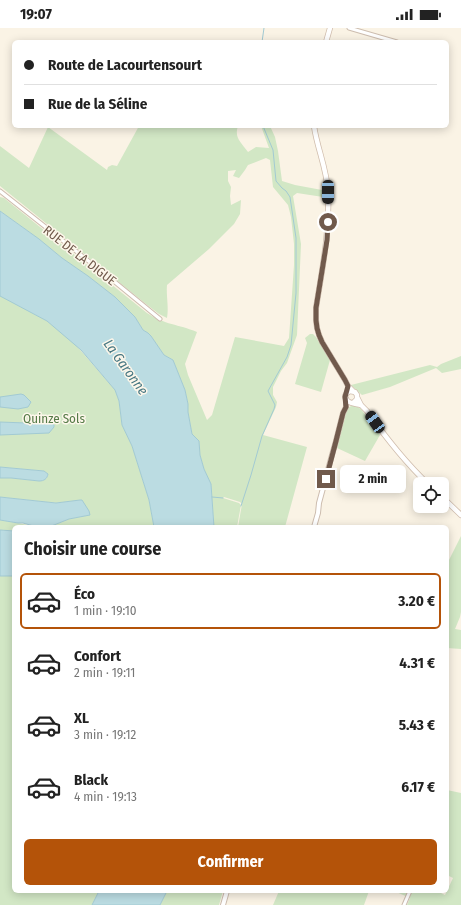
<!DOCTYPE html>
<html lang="fr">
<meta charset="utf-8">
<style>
:root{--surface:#fff;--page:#f6f6f6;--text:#222;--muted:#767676;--line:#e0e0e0;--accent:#b45309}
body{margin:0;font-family:"Fira Sans Condensed",sans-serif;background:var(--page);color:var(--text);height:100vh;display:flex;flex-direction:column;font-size:15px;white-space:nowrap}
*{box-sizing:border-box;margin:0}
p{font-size:13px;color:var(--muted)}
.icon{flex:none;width:22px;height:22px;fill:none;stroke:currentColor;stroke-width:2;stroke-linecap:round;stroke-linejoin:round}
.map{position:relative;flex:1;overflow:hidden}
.panel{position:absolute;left:12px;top:497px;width:437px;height:368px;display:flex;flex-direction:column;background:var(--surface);border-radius:6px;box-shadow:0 2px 10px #0003}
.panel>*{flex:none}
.banner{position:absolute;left:12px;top:12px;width:437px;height:88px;border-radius:6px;box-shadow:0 2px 10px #0003;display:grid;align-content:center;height:88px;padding:0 12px;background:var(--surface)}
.buttons{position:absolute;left:413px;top:449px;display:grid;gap:8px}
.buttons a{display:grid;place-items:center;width:36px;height:36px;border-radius:6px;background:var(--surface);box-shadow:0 2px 10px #0003;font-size:20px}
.end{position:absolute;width:18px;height:18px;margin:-9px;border:5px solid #715a4c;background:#fff;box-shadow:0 0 0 2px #fff}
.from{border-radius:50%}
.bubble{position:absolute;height:28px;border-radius:6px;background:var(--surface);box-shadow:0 2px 10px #0003;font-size:13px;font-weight:700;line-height:28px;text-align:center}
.car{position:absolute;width:12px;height:24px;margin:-12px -6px;border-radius:5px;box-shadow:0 0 3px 1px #0007;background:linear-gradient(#222 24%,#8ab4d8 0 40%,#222 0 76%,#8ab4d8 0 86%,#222 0)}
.banner b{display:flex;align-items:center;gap:14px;height:38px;font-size:15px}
.banner b+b{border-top:1px solid var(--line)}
.banner i{width:10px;height:10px;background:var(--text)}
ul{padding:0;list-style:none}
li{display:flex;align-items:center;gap:12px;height:56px;margin:0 8px 6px;padding:0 4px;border:2px solid transparent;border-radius:6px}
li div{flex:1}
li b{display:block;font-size:15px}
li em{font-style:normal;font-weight:700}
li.selected{border-color:var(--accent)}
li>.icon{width:36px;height:36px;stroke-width:1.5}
h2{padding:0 12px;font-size:18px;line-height:48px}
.cta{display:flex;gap:8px;margin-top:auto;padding:8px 12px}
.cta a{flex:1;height:46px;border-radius:6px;background:var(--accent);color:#fff;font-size:16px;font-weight:700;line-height:46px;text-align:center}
.status{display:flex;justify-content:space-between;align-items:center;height:28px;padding:0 20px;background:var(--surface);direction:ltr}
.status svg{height:11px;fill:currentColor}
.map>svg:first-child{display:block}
</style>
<div class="status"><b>19:07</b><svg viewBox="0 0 49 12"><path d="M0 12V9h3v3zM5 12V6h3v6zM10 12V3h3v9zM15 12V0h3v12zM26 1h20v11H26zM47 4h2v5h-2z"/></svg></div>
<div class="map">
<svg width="461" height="877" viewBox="0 0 461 877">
<rect width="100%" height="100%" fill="#faf3e5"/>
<path fill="#d2e7c5" d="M139,98H238C234,110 241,114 248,124L256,119L269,120L261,98H270L275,109L278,123L282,153L295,157L322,162L323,169L297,165L293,168L301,216L297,307L287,335L281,343L273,359V367L277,374L276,379L263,407L307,419L285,499H238L242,476L240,474L224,469L223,470L239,475L241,477L237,499H214L211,456L204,441L200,427L199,413L192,406L188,384V376L185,362L173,332L164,327L151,308L148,305L143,302L135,289L115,269L88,248L62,230L39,211L0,183V169L4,170L147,285C165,297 178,296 197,304L185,336L188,347L207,392L212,387L235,309L284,318L289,310L294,237V216L291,189L288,177L273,159L270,132L266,130L248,137L245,142L239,150L233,148L236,142L228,143V153L231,159L230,168L231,177L241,172L240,186L234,196L209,221L167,257C166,268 169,279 167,290L159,286L146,276L0,158V118L29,140L48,99L107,142L108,139L112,137L117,138Z
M0,267L47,293L75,316L115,362L119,373L122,397L132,418L149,472L154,499H128L127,498L120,497L117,499H49L69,491L89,487L82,472L56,475L0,469V450H11L39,453C44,453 47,451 48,446L44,443L0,439Z
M310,306H313L316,309L330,332L321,364L295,356L307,315L305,310Z
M461,328V341L442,345L436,340L390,359L362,367L351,357L430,337L437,339L441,336Z
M351,378H356L361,381L380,407L365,433L337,420L346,385L348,380Z
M0,492C13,494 25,496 37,499H14V503L0,502Z
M461,508V584L460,589L455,601L461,602V621L447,620V536Z
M0,548H14V863H99L92,877H0Z
M447,762L461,765V877H407L410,870L394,863H437L445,867L453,850L447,847Z
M167,863H223L219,877H160Z
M279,863H369L364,877H273Z"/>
<path fill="#bbdce2" stroke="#a2cad3" d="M0,183L39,211L62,230L88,248L115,269L135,289L143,302L148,305L151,308L164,327L173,332L185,362L188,376V384L192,406L199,413L200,427L204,441L211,456L214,499H154L149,472L132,418L122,397L119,373L115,362L81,322L47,293L0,268Z
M21,366L24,367L31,374L28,379L18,381L0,379V369Z
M45,391L49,393L54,397V399L49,405L0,407V394L26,395H33Z
M0,439L44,443L48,446C47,451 44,453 39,453L11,450H0Z
M0,469L56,475L80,472H82L89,483L90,487L69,491L49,499H37L23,495H18L0,492Z
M0,502L14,503V548H0Z
M99,863H167L160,877H92Z"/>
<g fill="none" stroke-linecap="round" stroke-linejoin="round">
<path stroke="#a2cad3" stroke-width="1" d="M262,14L264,0
M212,469L223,470
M241,478L251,447L262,408L274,381L275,377L268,363L287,329L291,317L296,265V210L290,169L286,163L282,160L276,153L273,122L263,98"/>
<g stroke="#cdbdaf" stroke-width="5">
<path id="minor" d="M349,0L397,14
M0,163L110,250L160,291
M404,877L410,863"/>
</g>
<g stroke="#cdbdaf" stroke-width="6">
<path id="tertiary" d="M314,499L318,485L319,475L332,427L336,413L343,385L346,379V371
M223,877L227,863"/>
</g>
<g stroke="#d0bdad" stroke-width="6">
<path id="secondary" d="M326,14L330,0
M314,98C317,120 327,141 328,164C330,204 322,242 316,280V292L317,300L319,307L322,314L345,352L348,358L353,363
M357,369L361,377L367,383C386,410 404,433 428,456
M353,375L357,371V367L355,364L350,363L347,365L345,368C346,376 354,375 361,377
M442,469L461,487"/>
</g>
<use href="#minor" stroke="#fff" stroke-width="3"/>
<use href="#tertiary" stroke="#fff" stroke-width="4"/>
<use href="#secondary" stroke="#fff" stroke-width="4.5"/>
</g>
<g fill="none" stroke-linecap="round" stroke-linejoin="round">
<path stroke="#715a4c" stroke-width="5" d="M326,451L336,413L343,385L346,379L345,369L348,358L345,352L322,314L319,307L317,300L316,292V280L327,212L328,194"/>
</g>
<g text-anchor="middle" stroke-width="3" stroke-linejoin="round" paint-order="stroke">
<g font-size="13" fill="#715a4c" stroke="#fdf7eb">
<text transform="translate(80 227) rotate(38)" y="5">RUE DE LA DIGUE</text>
</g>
<g font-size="13" fill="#567b48" stroke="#fdf7eb">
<text x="54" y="395">Quinze Sols</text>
</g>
<g font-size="14" font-style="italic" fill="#487883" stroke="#fdf7eb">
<text transform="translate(126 339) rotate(54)" y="5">La Garonne</text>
</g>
</g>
</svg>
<div class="buttons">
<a><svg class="icon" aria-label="locate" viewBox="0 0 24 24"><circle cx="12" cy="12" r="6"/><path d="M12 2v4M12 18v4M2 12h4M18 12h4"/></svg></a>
</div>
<i class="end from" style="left:328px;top:194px"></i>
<i class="end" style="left:326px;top:451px"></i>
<div class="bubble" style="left:340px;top:437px;width:66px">2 min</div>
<i class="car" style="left:328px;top:164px;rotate:180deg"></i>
<i class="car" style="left:375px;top:394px;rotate:325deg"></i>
<div class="banner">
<b><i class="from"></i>Route de Lacourtensourt</b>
<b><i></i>Rue de la Séline</b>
</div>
<section class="panel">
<h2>Choisir une course</h2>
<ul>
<li class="selected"><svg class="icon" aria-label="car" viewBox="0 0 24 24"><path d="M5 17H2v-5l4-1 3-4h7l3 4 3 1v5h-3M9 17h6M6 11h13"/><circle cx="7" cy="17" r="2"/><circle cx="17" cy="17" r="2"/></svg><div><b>Éco</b><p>1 min · 19:10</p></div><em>3.20 €</em></li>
<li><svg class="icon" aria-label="car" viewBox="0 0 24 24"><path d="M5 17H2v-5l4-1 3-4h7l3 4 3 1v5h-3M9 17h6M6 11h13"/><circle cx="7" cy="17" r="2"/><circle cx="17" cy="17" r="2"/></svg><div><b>Confort</b><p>2 min · 19:11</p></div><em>4.31 €</em></li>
<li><svg class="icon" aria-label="car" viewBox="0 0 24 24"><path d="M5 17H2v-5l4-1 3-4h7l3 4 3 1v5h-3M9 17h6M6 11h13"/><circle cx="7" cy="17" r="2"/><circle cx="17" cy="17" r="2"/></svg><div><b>XL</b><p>3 min · 19:12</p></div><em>5.43 €</em></li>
<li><svg class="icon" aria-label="car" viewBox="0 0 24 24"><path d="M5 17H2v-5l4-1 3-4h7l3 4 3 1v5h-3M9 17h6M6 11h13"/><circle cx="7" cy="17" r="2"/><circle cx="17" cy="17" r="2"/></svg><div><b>Black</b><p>4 min · 19:13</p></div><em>6.17 €</em></li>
</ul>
<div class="cta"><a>Confirmer</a></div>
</section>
</div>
